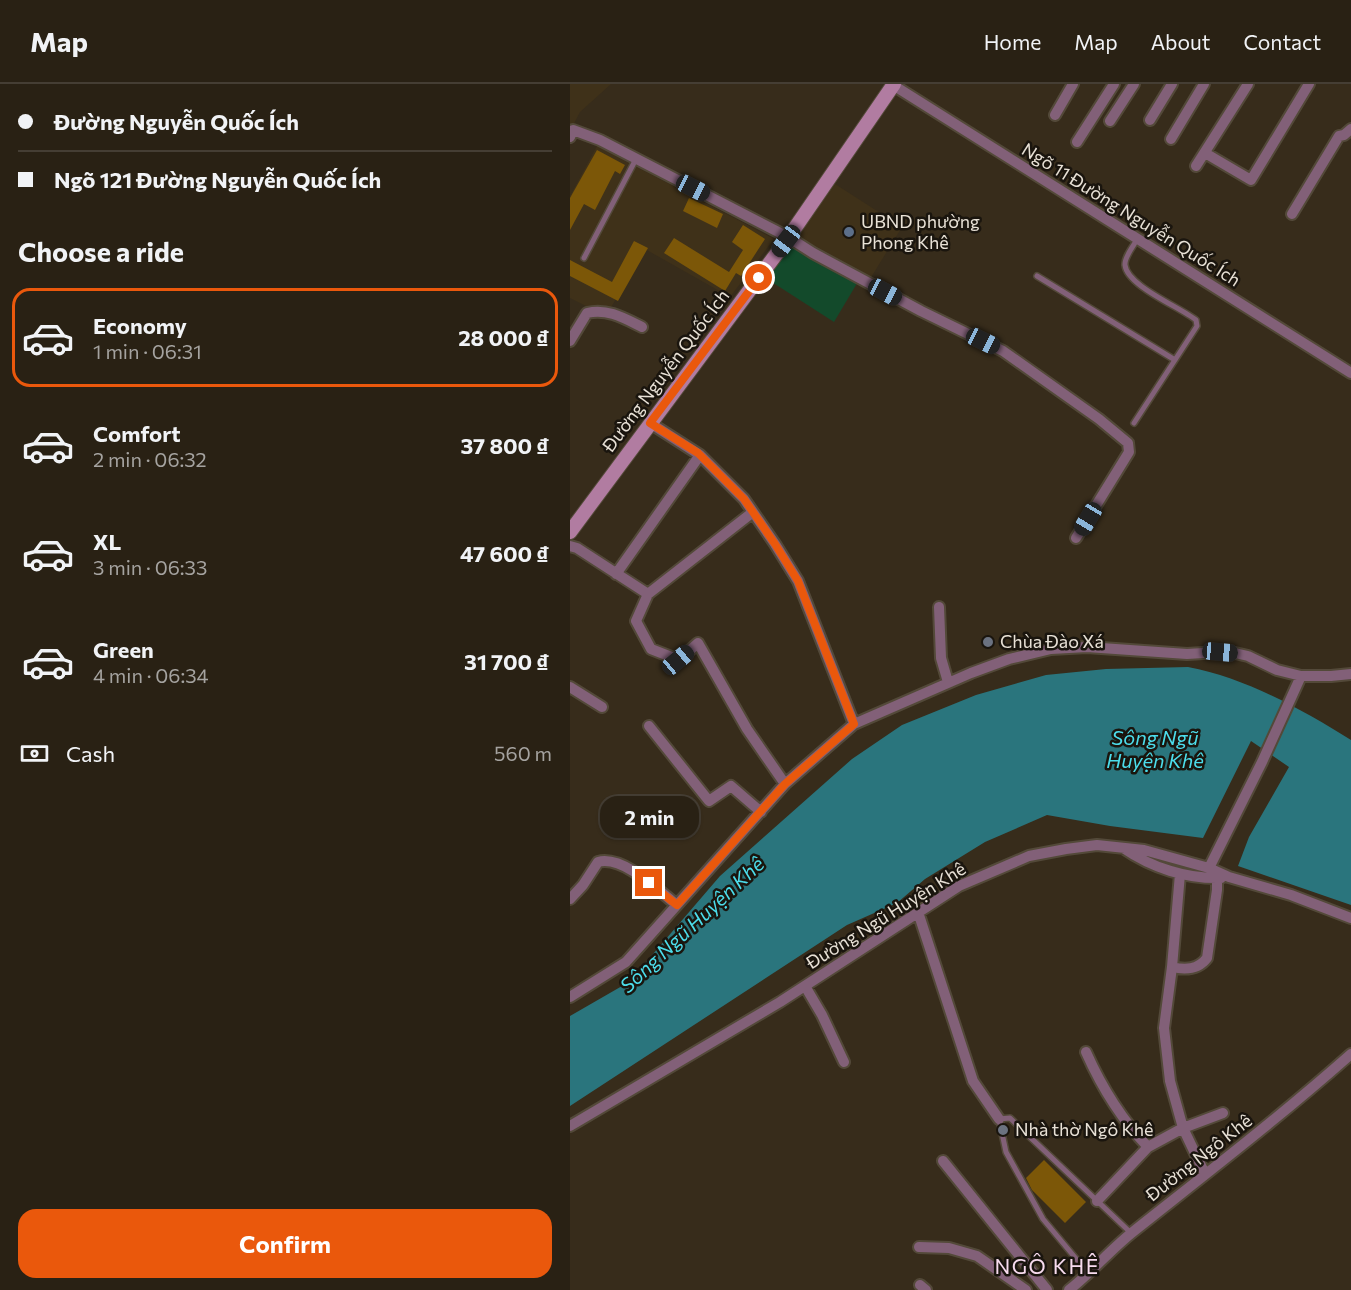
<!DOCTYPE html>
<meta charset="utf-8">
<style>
:root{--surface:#292114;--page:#31291d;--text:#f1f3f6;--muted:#a5a3a0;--line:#453e34;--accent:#ea580c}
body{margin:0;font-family:Commissioner,sans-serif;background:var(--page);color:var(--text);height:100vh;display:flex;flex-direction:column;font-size:22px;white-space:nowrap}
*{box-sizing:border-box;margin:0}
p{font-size:20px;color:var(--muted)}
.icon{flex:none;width:33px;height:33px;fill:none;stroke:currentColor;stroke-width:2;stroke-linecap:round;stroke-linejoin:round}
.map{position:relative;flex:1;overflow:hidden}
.panel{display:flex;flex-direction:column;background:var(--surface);width:570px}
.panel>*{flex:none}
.hud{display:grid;align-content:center;height:132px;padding:0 18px;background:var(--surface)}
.end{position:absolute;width:27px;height:27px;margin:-14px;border:8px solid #ea580c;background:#fff;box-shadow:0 0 0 3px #fff}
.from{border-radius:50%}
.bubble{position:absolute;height:42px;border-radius:18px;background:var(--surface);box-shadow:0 2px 4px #0004,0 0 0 2px var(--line);font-size:20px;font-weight:700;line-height:42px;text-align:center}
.car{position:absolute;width:18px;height:36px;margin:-18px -9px;border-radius:8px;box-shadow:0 0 4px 2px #0007;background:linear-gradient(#222 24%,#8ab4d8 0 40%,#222 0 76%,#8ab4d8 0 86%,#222 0)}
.hud b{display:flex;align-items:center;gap:21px;height:57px;font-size:22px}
.hud b+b{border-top:2px solid var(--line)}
.hud i{width:15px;height:15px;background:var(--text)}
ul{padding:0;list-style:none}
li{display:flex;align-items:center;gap:18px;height:99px;margin:0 12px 9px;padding:0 6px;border:3px solid transparent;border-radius:18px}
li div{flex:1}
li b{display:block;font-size:22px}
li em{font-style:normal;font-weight:700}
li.current{border-color:var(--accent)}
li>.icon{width:54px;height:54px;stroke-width:1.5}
h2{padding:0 18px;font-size:27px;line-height:72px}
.pay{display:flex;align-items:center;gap:15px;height:66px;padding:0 18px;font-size:22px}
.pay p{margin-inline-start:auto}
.action{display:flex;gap:12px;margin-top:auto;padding:12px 18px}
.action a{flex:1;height:69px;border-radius:18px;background:var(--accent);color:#fff;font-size:24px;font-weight:700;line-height:69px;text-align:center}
header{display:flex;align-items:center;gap:36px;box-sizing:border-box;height:84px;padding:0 30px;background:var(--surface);border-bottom:2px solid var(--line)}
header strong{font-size:28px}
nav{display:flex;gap:33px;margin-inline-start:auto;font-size:21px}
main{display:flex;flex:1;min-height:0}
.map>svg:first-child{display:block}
</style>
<header>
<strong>Map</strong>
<nav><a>Home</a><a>Map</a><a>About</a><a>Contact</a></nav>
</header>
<main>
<section class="panel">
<div class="hud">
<b><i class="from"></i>Đường Nguyễn Quốc Ích</b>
<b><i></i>Ngõ 121 Đường Nguyễn Quốc Ích</b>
</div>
<h2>Choose a ride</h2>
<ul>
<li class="current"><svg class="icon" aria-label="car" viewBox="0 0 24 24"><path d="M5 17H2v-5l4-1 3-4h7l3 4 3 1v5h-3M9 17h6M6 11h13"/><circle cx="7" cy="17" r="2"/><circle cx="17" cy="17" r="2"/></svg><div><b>Economy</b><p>1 min · 06:31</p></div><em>28 000 ₫</em></li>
<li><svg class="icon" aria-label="car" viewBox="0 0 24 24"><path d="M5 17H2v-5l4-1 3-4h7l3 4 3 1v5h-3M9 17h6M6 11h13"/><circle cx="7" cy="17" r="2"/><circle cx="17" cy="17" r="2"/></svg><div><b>Comfort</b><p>2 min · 06:32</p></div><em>37 800 ₫</em></li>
<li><svg class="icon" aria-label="car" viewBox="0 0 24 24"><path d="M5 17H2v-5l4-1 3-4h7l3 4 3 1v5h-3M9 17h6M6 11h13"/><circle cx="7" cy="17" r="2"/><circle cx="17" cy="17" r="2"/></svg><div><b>XL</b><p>3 min · 06:33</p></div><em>47 600 ₫</em></li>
<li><svg class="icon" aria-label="car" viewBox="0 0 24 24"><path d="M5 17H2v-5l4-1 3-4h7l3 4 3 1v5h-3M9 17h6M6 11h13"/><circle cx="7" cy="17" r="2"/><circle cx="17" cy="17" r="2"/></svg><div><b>Green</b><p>4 min · 06:34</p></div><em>31 700 ₫</em></li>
</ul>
<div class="pay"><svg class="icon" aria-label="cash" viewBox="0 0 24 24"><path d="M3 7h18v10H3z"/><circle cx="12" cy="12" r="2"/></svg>Cash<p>560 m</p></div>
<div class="action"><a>Confirm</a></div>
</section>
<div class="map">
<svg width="781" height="1206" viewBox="0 0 781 1206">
<rect width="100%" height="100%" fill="#372c1b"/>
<path fill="#3f3119" d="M0,0H41L10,28L0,47Z
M27,62L204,155L160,213L75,165L36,232L0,214V112Z
M265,100L332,143L300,195L226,153Z"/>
<path fill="#134a2b" d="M221,157L289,196L264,238L194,193Z"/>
<path fill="#2a757d" d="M618,583C676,594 731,625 781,656V821L668,782L679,753L719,683L681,657L633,754L540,742L477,731L415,758L355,795L327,819L277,841L0,1022V932L59,898L150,792L282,675L332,641L406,611L476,591L536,585Z"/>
<path fill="#7c5708" d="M27,66L55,81L50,90L45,87L25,126L14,120L0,146V114Z
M119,114L153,130L147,144L113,127Z
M173,141L195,155L171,192L166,189L155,207L94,169L104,154L159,188L173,166L162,158Z
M64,157L78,164L48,217L0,192V176L42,198Z
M474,1076L516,1118L495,1139L462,1106L456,1094Z"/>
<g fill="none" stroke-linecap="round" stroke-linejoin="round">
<g stroke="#534939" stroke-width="8">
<path id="lane" d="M14,174L66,75
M467,192L605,276
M564,339L627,242L626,236C610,223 557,202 555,181C554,173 564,162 567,155
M518,1189L473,1135L436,1068L429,1035L440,1034L561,1149"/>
</g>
<g stroke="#534939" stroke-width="14">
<path id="street" d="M323,1L781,289
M485,31L503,0
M580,36L602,0
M540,37L564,0
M0,53L3,46L30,56L218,153L243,169L351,227L433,267L529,335L558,359L559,368L506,454
M601,55L634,0
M507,58L544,0
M635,69L681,96L739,0
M626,82L678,0
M722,130L769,52L774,51L781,45
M0,257L17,229C37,224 54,234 72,243
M80,339L130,371L174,415L205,460L228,497L284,640
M0,462L7,464L78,510L66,537L81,565L109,576L128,559L177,645L215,700
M46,490L130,371
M78,510L183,428
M369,523L371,574L378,598
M0,603L32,623
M79,642L139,717L161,702L191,728
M553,764C582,784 617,795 651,794
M639,784L692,678L731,592
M610,790L602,883L594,944L600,997L613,1044L635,1090
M0,815L13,801L28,778C53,771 89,807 107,821
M348,828L403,997L429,1035
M602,883C615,886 628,886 637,874L647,806V794
M235,902L252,931L274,978
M0,913L56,878L215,700L284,640L401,589L439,575L481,565L517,563L617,570L650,568L665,569L678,572L707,586L731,592H761L781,590
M516,968C532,1004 551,1035 578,1063
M0,1042L210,918L389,802L459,772L496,765L527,761L574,766L639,784L659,793L721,811L781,834
M373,1077L477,1206
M527,1117L578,1063L613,1044L653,1029
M349,1163L379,1164L407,1172L456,1206
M350,1201L356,1206
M499,1206C522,1188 541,1165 564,1147C637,1089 711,1032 781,970"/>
</g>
<g stroke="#534939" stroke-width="16">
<path id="secondary" d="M0,448L216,157L324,0"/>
</g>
<use href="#lane" stroke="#826078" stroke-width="5"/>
<use href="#street" stroke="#826078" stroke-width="10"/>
<use href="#secondary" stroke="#b17ca1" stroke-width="14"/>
</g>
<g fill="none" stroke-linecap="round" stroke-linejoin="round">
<path stroke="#ea580c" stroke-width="8" d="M79,799L107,821L215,700L284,640L228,497L205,460L174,415L128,369L80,339L189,194"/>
</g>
<circle fill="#5c6f8a" stroke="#1a150e" stroke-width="2" cx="279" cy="148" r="6"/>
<g fill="#6b7280" stroke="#1a150e" stroke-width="2">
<circle cx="418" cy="558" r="6"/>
<circle cx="433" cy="1046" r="6"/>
</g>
<g text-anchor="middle" stroke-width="5" stroke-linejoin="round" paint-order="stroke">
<g font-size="18" fill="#e8e1d6" stroke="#1a150e">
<text transform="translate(561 131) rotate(32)" y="6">Ngõ 11 Đường Nguyễn Quốc Ích</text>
<text transform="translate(96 287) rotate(-53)" y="6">Đường Nguyễn Quốc Ích</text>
<text transform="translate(316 832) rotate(-32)" y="6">Đường Ngũ Huyện Khê</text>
<text transform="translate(629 1074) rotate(-38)" y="6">Đường Ngô Khê</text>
</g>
<g font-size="18" fill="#e8e1d6" stroke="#1a150e" text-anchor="start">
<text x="291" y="144">UBND phường<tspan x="291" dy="21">Phong Khê</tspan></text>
<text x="430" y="564">Chùa Đào Xá</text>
<text x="445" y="1052">Nhà thờ Ngô Khê</text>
</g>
<g font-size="20" font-style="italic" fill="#4cddeb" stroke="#1a150e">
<text x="585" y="661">Sông Ngũ<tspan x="585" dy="23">Huyện Khê</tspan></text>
<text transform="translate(122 841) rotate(-43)" y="7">Sông Ngũ Huyện Khê</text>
</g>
<g font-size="21" letter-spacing="1.5" fill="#f7dbee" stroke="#1a150e">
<text x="477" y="1190">NGÔ KHÊ</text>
</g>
</g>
</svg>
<i class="end from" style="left:189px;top:194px"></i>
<i class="end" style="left:79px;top:799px"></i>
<div class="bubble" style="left:30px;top:712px;width:99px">2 min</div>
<i class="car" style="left:123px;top:104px;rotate:117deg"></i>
<i class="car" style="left:216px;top:157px;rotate:217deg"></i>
<i class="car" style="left:315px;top:208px;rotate:118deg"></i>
<i class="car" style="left:413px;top:257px;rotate:116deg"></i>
<i class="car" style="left:518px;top:435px;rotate:211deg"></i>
<i class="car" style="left:650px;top:568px;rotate:95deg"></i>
<i class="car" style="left:108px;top:576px;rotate:50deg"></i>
</div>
</main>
